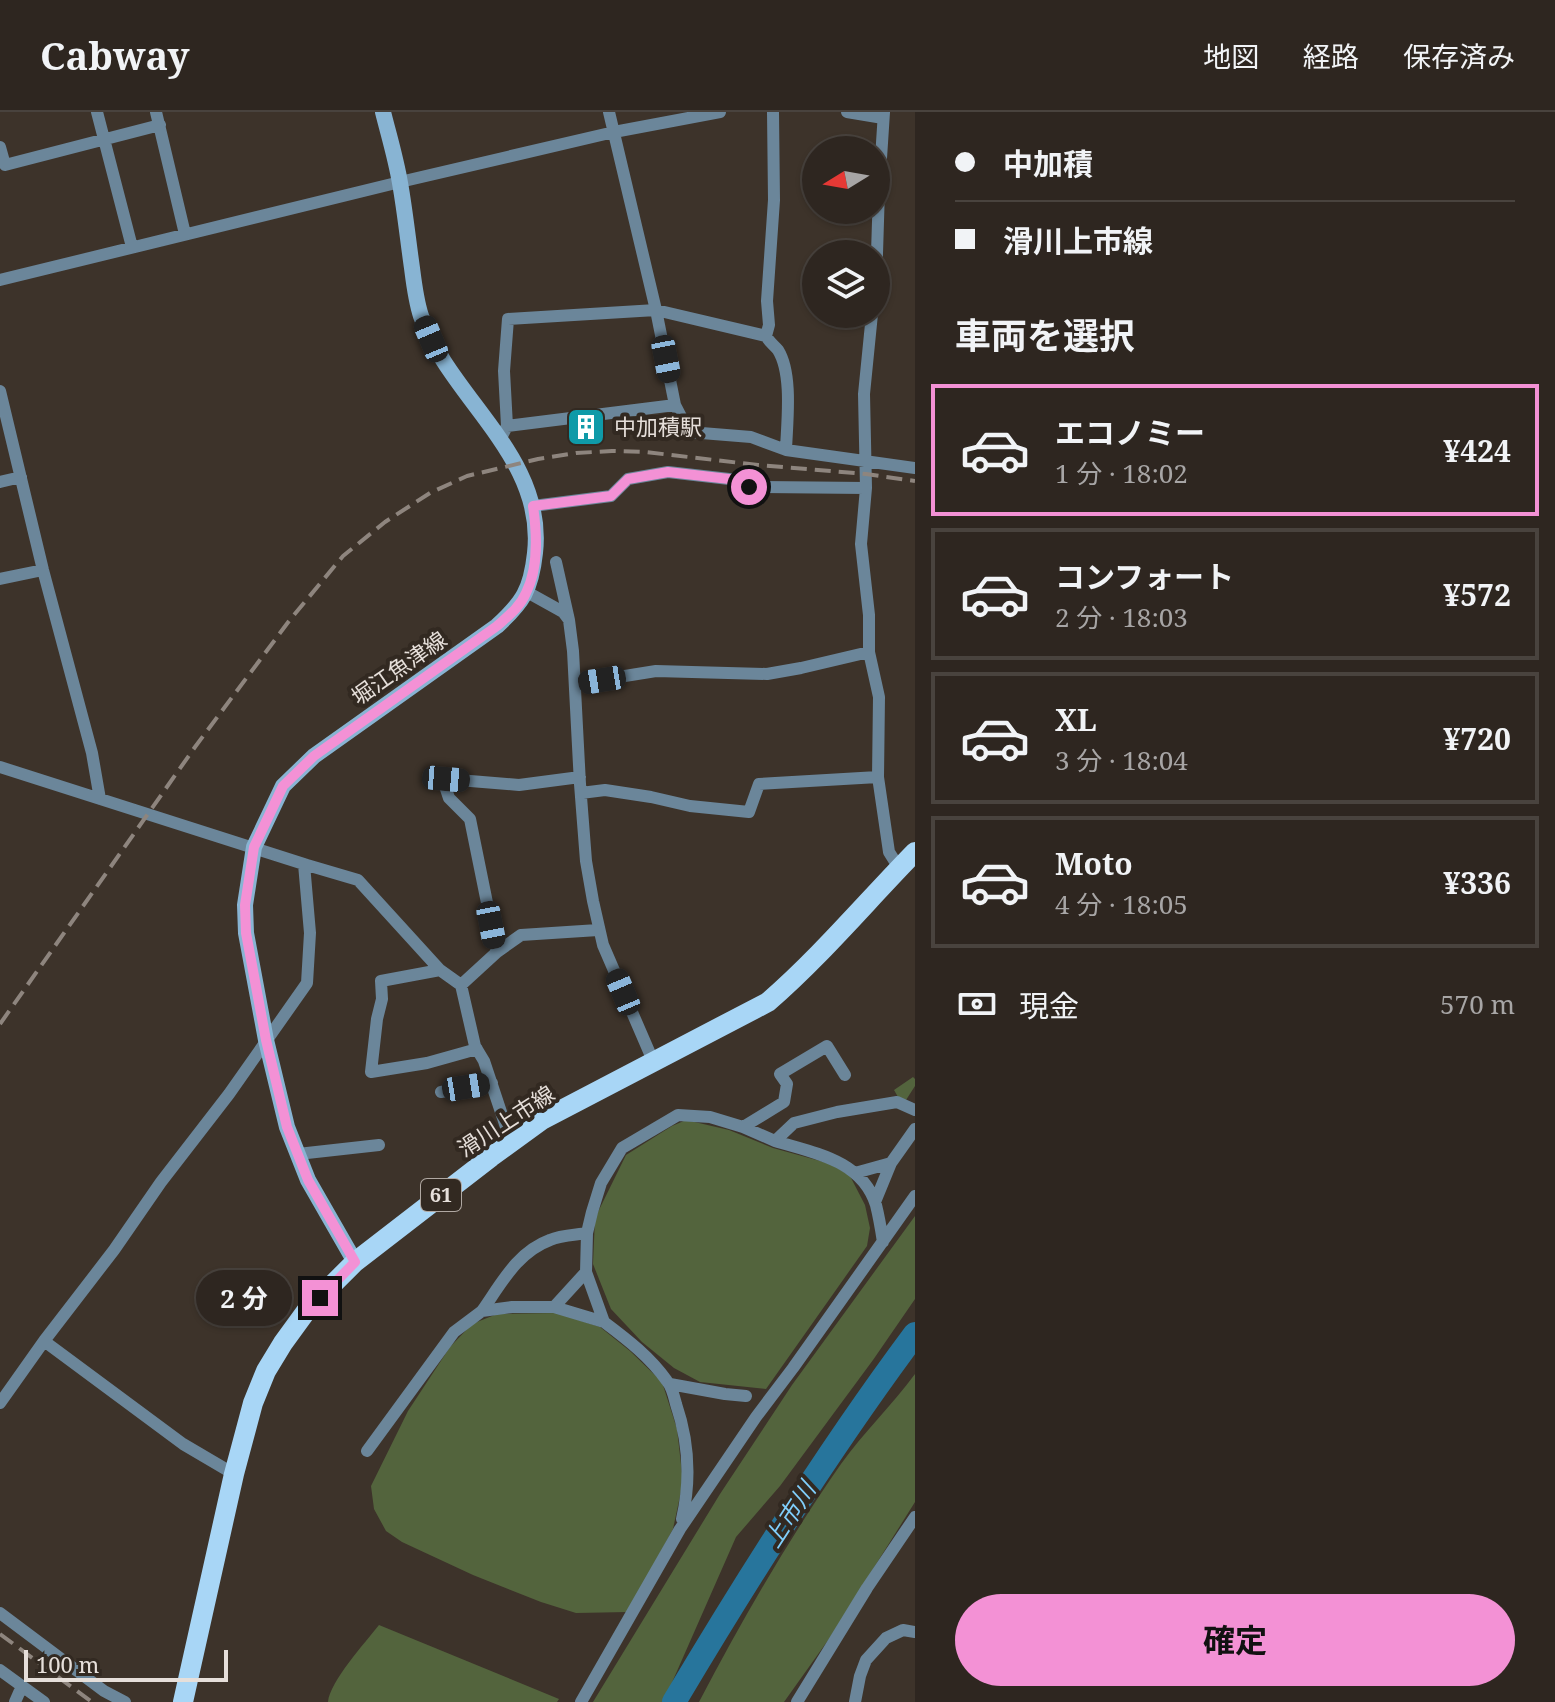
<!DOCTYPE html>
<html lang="ja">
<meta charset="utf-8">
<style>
:root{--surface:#2e2620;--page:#362e29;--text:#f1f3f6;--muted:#a7a5a5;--line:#49433e;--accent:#f391d5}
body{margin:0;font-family:"Noto Serif","Noto Sans JP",serif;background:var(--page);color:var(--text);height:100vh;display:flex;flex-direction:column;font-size:30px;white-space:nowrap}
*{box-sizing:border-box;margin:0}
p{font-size:26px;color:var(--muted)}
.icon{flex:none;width:44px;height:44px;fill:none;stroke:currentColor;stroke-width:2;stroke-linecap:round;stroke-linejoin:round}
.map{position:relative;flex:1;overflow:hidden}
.drawer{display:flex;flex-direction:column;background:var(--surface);width:640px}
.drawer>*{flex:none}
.guide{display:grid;align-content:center;height:176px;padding:0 40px;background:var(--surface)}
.needle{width:52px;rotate:259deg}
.buttons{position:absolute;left:802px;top:24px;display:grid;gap:16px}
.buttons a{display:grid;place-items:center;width:88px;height:88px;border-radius:50%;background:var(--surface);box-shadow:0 2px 6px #0004,0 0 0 2px var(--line);font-size:40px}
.scale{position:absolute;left:24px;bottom:20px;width:204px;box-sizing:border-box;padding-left:8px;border:4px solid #e6dfda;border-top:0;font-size:22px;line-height:28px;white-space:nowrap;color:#e6dfda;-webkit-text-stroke:6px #322921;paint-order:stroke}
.end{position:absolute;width:36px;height:36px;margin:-18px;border:10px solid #f391d5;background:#111;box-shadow:0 0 0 4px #111}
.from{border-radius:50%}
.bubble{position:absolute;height:56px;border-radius:28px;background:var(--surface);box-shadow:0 2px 6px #0004,0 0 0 2px var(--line);font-size:26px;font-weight:700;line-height:56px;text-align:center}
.car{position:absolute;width:24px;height:48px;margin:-24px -12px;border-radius:10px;box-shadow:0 0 6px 2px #0007;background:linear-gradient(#222 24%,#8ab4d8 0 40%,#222 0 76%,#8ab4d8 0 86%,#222 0)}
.guide b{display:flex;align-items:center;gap:28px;height:76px;font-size:30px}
.guide b+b{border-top:2px solid var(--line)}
.guide i{width:20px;height:20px;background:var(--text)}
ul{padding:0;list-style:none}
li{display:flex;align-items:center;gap:24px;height:132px;margin:0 16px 12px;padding:0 24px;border:4px solid var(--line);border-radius:0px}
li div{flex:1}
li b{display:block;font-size:30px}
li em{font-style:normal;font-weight:700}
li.current{border-color:var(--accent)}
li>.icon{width:72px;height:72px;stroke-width:1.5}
h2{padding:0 40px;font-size:36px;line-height:96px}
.pay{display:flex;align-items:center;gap:20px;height:88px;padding:0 40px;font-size:30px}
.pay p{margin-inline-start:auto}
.action{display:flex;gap:16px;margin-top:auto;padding:16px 40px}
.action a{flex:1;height:92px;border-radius:48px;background:var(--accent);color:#111;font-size:32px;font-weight:700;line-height:92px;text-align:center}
header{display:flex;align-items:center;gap:48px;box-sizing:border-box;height:112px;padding:0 40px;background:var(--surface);border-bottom:2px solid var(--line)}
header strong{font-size:38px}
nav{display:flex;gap:44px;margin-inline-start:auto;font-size:28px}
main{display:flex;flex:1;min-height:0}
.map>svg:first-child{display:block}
</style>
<header>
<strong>Cabway</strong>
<nav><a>地図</a><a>経路</a><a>保存済み</a></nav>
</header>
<main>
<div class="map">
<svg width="915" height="1590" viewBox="0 0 915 1590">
<rect width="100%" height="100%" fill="#3d332a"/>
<path fill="#53643d" d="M667,304L670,322L633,321L632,305Z
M913,965L915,967V974L906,988L898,985L894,978Z
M686,1008L729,1018L773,1036L831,1052L850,1064L865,1093L870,1116L867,1134L766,1277L700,1270L674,1256L642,1230L611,1197L593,1152L595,1106L626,1043L672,1014Z
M915,1104V1187L873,1248L780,1374L736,1425L670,1575L662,1590H593L720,1382L792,1273Z
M557,1201L600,1215L630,1239L662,1270L677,1317L683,1370L673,1417L628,1500L576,1501L541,1490L473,1463L402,1430L386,1419L374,1397L371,1374L408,1299L450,1235L472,1212L497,1202Z
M915,1262V1390L831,1524L784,1590H699C742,1508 788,1428 841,1352C864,1320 892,1293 915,1262Z
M379,1513L559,1587L557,1590H328C330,1569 365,1531 379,1513Z"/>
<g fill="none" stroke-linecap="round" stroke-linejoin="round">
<path stroke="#27759c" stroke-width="24" d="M674,1590C749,1464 827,1340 915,1222"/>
<path stroke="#6b869a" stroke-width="12" d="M97,0L132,135
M156,0L185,122
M609,0L656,198L675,293L689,320L751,325L786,338L915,356
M773,0L774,88L767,189L769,213L766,224C769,230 774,233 778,238C793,262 787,310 786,338
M847,0L883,6
M0,35L5,53L160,13
M0,168L400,70L614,20L720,0
M876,174L879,77L884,0
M872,202L864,282L866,376L861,432L869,503V540L879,585L878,665L889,740L899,756
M0,279L43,458L92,641L100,687
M507,314L675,293
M500,328L507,314L504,259L508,207L656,198L766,224
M0,370L21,365
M533,394L611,384L628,367L668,360L738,368L749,375L866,376
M556,450L569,508
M0,467L43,458
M527,480L563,500L569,508L573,539L580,672L586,749L593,789L603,833L654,951
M575,572L656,559L767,562L801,556L869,540
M0,655L307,753L358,768L440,858L461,873L475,934L484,949L511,1030
M581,681L605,678L651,685L690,694L749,700L759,672L878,665
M497,840L470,707L449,686L445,674L446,667L519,673L580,665
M440,858L381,869L382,887L377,907L371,960L427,951L477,937
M461,873L497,840L521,823L598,818
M441,980L492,971
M775,1029L743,1015L784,990L787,972L780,962L827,934L845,963
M298,1042L379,1033
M891,1051L915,1017
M855,1061L891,1051L875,1090
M883,1130C881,1117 879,1105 876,1093C862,1048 814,1041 775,1029L794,1011L837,1000L897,990L915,998
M586,1160L604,1210L554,1195L586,1160L587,1121L592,1100L601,1071L622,1036L678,1003L710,1005L743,1015
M482,1199C501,1172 517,1140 550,1128C561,1123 575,1123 587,1121
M604,1210C628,1228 650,1245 667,1269C672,1275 674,1284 676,1292C689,1330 691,1368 682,1407
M44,1229L183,1332L234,1362
M670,1272L725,1282L746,1284
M0,1291L44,1229L114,1138L161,1070L229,982L307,871L310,821L304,752
M367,1339L454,1220L482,1199L512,1195H554
M0,1501L104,1579L125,1590
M0,1558L44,1590
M15,1590L22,1574
M581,1590L680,1417L756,1305L793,1256L915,1084
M797,1590L867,1476L915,1405
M855,1590L860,1564L866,1548L886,1526L903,1518L915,1520"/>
<path stroke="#88b4d3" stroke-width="16" d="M355,1150L308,1068L287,1015L266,928L246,821L245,793L254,735L283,674L314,644L497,514C523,490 531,478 535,441C546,344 450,287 421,204C416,189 414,172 412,156C408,128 405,99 400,71C396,47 389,24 383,0"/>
<path stroke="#a8d6f6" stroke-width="20" d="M183,1590L234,1362L253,1291L266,1259L283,1231L307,1198L355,1150L491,1045L542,1008L768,890C821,844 866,790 915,740"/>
<path stroke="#8e857e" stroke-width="4" stroke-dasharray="16 8" stroke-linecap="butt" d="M0,912L195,635L289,509L343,444L385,410L430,381L467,364L538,347L576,341L612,339L645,340L758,353L866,362L915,369
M0,1522L92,1590"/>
</g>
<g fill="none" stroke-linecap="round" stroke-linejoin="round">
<path stroke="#f391d5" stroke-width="10" d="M320,1186L355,1150L308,1068L287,1015L266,928L246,821L245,793L254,735L283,674L314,644L497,514C508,504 520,495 526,481C539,455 537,422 533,394L611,384L628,367L668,360L738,368L749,375"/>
</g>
<defs>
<g id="building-square" transform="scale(2)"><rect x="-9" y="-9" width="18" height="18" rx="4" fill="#0f9aa8" stroke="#322921"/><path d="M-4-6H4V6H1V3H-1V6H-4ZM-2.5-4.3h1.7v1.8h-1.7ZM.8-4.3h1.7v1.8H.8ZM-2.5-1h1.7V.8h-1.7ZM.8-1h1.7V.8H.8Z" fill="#fff"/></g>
</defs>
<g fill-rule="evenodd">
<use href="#building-square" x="586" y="315"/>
</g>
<g text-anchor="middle" stroke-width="8" stroke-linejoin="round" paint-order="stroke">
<rect fill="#322921" stroke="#b0a8a2" stroke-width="2" x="421" y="1067" width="40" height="32" rx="6"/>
<g font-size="20" font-weight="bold" fill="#e6dfda">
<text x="441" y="1090">61</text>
</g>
<g font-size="22" fill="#e6dfda" stroke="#322921" text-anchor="start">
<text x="614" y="323">中加積駅</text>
</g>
<g font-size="22" fill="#e6dfda" stroke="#322921">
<text transform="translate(399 556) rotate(-35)" y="8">堀江魚津線</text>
<text transform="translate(506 1009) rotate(-33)" y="8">滑川上市線</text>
</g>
<g font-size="24" font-style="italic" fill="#80cffc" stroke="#322921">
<text transform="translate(790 1403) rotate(-57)" y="8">上市川</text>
</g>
</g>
</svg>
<div class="buttons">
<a><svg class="needle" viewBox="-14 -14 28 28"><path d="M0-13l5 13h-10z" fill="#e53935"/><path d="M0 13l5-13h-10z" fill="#a7a5a5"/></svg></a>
<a><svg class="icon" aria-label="layers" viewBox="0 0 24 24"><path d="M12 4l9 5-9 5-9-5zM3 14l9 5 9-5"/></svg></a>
</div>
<div class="scale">100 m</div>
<i class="end from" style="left:749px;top:375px"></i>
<i class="end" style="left:320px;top:1186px"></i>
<div class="bubble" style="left:196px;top:1158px;width:96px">2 分</div>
<i class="car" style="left:431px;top:227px;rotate:337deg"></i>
<i class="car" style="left:666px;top:247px;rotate:169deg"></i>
<i class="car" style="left:602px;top:568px;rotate:261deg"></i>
<i class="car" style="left:446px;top:667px;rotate:95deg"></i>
<i class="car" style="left:491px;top:813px;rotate:169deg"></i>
<i class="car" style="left:623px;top:880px;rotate:337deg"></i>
<i class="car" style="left:466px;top:975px;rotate:81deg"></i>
</div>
<section class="drawer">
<div class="guide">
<b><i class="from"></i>中加積</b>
<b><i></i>滑川上市線</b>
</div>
<h2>車両を選択</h2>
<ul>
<li class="current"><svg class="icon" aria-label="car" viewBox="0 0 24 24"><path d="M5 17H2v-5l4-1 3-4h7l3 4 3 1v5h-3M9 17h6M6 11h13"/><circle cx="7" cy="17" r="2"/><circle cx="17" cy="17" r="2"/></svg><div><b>エコノミー</b><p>1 分 · 18:02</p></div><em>¥424</em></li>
<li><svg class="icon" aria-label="car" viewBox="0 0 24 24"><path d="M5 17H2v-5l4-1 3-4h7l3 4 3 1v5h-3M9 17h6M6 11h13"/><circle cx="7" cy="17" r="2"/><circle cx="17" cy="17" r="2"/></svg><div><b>コンフォート</b><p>2 分 · 18:03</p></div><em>¥572</em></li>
<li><svg class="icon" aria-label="car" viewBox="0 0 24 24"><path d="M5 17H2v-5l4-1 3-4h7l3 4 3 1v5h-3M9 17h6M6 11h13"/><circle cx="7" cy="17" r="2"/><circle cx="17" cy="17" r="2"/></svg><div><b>XL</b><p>3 分 · 18:04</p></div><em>¥720</em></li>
<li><svg class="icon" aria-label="car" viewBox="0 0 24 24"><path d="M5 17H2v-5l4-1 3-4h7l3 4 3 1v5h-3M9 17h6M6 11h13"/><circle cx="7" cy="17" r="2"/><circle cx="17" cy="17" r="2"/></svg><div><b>Moto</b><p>4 分 · 18:05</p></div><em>¥336</em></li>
</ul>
<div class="pay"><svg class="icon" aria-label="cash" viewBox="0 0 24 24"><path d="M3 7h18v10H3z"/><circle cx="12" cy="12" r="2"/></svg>現金<p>570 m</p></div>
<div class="action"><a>確定</a></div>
</section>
</main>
